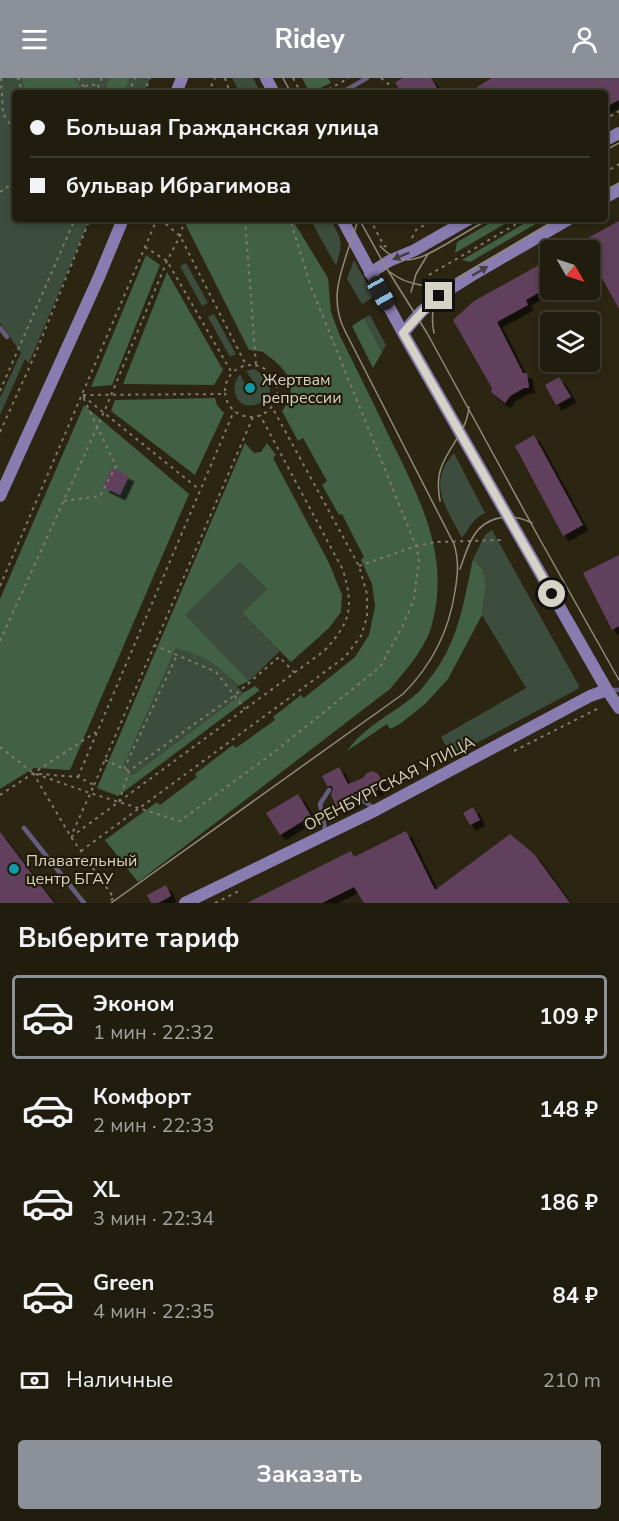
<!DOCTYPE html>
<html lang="ru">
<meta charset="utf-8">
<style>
:root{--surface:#201c0e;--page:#2d291c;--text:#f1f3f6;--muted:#a2a19e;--line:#3d3a2e;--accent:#8c9099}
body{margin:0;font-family:"Nunito Sans",sans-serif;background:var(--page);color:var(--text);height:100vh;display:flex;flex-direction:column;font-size:22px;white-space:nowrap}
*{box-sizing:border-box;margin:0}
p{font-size:20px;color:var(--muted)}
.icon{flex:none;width:33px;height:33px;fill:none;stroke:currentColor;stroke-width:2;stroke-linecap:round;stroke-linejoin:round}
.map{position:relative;height:825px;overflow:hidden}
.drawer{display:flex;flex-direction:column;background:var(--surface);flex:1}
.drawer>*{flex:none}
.top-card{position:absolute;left:12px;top:12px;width:596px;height:132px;border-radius:6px;box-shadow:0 3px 9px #0003,0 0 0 2px var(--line);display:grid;align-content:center;height:132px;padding:0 18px;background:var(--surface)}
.needle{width:39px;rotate:129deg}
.controls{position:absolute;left:540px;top:162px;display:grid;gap:12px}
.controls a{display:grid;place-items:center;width:60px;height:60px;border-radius:6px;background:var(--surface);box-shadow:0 3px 9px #0003,0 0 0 2px var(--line);font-size:30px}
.end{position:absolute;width:27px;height:27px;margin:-14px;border:8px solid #d5d2c6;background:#111;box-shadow:0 0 0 3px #111}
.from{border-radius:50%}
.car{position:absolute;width:18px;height:36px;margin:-18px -9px;border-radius:8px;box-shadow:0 0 4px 2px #0007;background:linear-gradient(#222 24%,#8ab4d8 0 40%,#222 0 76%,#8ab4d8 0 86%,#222 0)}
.top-card b{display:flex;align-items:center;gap:21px;height:57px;font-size:22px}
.top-card b+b{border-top:2px solid var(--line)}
.top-card i{width:15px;height:15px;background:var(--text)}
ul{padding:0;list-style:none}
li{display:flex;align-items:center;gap:18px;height:84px;margin:0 12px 9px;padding:0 6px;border:3px solid transparent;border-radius:6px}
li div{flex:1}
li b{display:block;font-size:22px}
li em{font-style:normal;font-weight:700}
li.selected{border-color:var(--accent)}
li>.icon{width:54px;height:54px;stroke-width:1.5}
h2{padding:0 18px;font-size:27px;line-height:72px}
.pay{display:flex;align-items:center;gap:15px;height:66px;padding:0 18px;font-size:22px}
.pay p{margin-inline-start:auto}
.action{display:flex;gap:12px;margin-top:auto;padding:12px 18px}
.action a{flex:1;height:69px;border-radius:6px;background:var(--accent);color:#fff;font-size:24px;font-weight:700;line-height:69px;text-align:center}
header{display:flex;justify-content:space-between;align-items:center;height:78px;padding:0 18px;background:var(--accent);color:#fff;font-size:27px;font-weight:700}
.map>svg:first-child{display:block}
</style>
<header><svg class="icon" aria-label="menu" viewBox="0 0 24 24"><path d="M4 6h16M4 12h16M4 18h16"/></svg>Ridey<svg class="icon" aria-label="person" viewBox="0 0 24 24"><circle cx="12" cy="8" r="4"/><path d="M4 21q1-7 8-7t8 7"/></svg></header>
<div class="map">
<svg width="619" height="825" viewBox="0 0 619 825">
<defs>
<filter id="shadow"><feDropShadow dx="5.5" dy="5.5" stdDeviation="0" flood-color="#0009"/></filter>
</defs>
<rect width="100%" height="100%" fill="#2b2512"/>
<path fill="#3c4d3d" d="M0,0H150L144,15H15V141H90L29,285L25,281L0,337V320L21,275L0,245Z
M232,0H253L261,15H240Z
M310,141H330C343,164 343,163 336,188Z
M354,182L373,217L372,220L362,226L347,201Z
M186,185L208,225L202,228L180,188Z
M214,236L236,276L230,279L208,239Z
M370,237L386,267L382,274L364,240Z
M254,291C297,314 241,346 235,314C233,307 236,302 240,296L245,306L244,312L248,315H252L256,309L255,304L252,302L246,293Z
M454,375L485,435C471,442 471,449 462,460C452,440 433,415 443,392C445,386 450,380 454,375Z
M492,452L579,608L578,611L452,678L441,659L526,610L482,537L486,506L483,492L473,481L485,457Z
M240,484L267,511L242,535L280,573L249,603L184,537Z
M176,570L200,577L220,589L243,615L133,697L122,691Z"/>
<path fill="#426044" d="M21,0H74L80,9L77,15H26Z
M110,0H130L123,15H109L106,9Z
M302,0H328L331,5L310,15Z
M189,141H292L328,200L331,234L340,258C357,292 374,326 390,360C419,419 451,478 432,546C426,570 406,592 390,611L138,804L105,762L157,724L160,727L197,699L195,696L233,667L236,670L275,642L273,639L301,617L304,620L355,579L369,557L375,528L372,506L361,482L364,479L342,436L339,437L322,407L327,403L303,360L298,363L282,333C298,312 290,294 271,280C268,278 266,276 263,274C259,273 253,273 249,272L186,147Z
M497,141H513L455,175L457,164Z
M532,141H544L470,184L462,182Z
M146,177L160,187L112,307L91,309Z
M167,194L223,292L214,307L123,306Z
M364,240L382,274L373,290L352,248Z
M215,320L217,327L224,335L195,397L111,333L115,322Z
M84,327L189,416L70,692L34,690L0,711V521Z
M245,365L254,375L261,374L267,365L276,377L273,380L329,485L342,517L341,534L329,550L291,584L242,535L267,511L240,484L185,537L249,603L238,608C216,585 207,579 176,570L122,691L133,697L243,615L255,608L260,612L118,718L97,710Z
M473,481L483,492L486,506L482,537L448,601L425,626L400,646L390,651L387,646L347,673C364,649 392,636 414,618C419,614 423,609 427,604C458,567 463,527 473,481Z"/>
<path fill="#60415b" filter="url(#shadow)" d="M403,0H431L440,15H401L395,4Z
M492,0H619V22L604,30V15H481L477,9Z
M619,143V231L590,178V172H566Z
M550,181V208L526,222L528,227L497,244L523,295H527L529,310H524L510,318L505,325L491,314L492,310L453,242L474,223Z
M559,299L571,319L556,327L545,307Z
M534,357L583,447L563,458L515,368Z
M112,390L129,398L120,417L103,409Z
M619,477V548L612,552L583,495Z
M339,689L348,706L363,700L367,695L372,693L377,695L380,699L382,704L381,708L378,712L372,714L367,712L360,715L357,714H354L352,719L356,723L338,732L331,717L333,710L331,708H327L322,698Z
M298,716L311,738L280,757L266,735Z
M473,729L480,742L470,747L463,735Z
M406,753L435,812L510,756L534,776L570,825H364L354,809L322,825H247L351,773L354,779Z
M0,754L54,825H0Z
M166,807L171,818L158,825H151L147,817Z"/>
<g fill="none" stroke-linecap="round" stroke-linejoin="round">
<path stroke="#807c6c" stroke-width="2" stroke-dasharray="3 4.5" stroke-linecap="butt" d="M1,0L3,36L15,53
M17,0L19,1L22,15
M78,0L84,9
M102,0L98,8L104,15
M225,0L230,15
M293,0L301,15
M381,0L391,8L395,15
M81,15C84,7 90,5 98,8
M128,15L135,0
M144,15L150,0
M208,15L215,0
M322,15L349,0
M604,42L619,33
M604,95L619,86
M0,114L15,104
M160,141L180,158L246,287
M245,141L256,287
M370,141L384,168L390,169
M412,160L416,152L435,141
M145,169L167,183L232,295
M429,197L525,141
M225 313a26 26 0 1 1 52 0a26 26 0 1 1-52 0Z
M0,313L75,141
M83,318L200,412
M0,354L34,279L90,141
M64,423L100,418L116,388L82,317L224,316
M359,488L416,468L436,464L502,462
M0,508L157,141
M0,563L104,334L167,183L180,158L185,141
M154,567L216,594L245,631
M0,669L33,695L90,715L180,743L273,675L380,589L402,549L414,521L419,481L416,468L311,209L290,141
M514,673L597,631
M105,682L129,693
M124,691L177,577
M33,695L71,759L114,820L107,825
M39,696L78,699L94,707L72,756
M78,699L234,333
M94,707L253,339
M0,717L96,654
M119,724L129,693L235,617L279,579L295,595
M71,759L324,573C351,544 354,530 343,492L260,337
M81,773L345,579L361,558L367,539V516L359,488L272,329
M215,825L239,813"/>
<path stroke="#655d7e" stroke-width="4.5" d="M341,15L367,0
M0,250L7,259
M609,612H619
M356,718L374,730
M24,750L84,825
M326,756L320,726L329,712"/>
<path stroke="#897cb1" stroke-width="12" d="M266,0L274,15
M176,15L182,0
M604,63L619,55
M604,120L619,112
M342,141L403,255L607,612L619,630
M370,195L389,183L415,172L469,141
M403,255L421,234L439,218L474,196L569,141
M0,418L99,199L123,141
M185,825L376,732L590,618L607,612"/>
<path stroke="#8f8b7c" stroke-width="1.5" d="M283,0L291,15
M604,73L619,65
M604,113L619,105
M359,141L384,186L427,255L538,458L619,602
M380,168C403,193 423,179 448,165C461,157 475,149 489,141
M390,194C407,207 426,210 447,206
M411,214L416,196L428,176
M434,255C430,236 433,220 447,206L557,141
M440,423C438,412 437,401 441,390C449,368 467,353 469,329
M460,491C464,480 467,469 473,459C485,438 511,434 532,445
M111,825L403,616C432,587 449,554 455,513C458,496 459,482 454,466L345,253C330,223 339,199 349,169C352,159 357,151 357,141"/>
</g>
<defs><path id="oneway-solid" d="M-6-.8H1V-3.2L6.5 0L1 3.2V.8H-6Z" transform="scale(1.5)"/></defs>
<g fill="#453d43">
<use href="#oneway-solid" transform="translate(401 178) rotate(158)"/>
<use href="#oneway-solid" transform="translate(480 193) rotate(-31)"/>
</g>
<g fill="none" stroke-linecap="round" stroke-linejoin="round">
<path stroke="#d5d2c6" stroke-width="8" d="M439,218L423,233L403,255L552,516"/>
</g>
<g fill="#0f9aa8" stroke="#211b08" stroke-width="2">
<circle cx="250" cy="310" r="6"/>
<circle cx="14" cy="791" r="6"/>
</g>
<g text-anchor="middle" stroke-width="4.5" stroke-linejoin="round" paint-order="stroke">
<g font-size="16" fill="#d5d2c6" stroke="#211b08" text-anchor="start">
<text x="262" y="307">Жертвам<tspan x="262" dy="18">репрессии</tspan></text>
<text x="26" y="788">Плавательный<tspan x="26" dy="18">центр БГАУ</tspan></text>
</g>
<g font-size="16" fill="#d5d2c6" stroke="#211b08">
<text transform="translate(389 705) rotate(-27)" y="6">ОРЕНБУРГСКАЯ УЛИЦА</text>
</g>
</g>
</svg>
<div class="controls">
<a><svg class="needle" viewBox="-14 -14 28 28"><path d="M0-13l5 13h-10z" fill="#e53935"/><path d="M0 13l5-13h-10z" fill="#a2a19e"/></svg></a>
<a><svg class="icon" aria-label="layers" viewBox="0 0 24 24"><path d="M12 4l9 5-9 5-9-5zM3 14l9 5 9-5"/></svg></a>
</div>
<i class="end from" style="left:552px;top:516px"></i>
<i class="end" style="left:439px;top:218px"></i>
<i class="car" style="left:381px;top:215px;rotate:151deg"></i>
<div class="top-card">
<b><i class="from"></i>Большая Гражданская улица</b>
<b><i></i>бульвар Ибрагимова</b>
</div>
</div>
<section class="drawer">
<h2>Выберите тариф</h2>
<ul>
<li class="selected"><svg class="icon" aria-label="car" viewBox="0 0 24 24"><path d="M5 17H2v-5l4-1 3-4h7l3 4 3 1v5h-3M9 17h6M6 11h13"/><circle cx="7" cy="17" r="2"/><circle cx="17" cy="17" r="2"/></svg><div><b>Эконом</b><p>1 мин · 22:32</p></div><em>109 ₽</em></li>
<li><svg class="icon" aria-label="car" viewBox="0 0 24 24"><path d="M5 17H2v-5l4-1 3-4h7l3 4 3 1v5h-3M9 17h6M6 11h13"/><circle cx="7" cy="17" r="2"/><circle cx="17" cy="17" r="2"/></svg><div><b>Комфорт</b><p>2 мин · 22:33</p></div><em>148 ₽</em></li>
<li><svg class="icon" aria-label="car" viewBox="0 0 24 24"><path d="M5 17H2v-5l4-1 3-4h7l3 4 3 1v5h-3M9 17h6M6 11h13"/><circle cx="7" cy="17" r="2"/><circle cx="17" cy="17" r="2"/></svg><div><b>XL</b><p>3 мин · 22:34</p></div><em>186 ₽</em></li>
<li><svg class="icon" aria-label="car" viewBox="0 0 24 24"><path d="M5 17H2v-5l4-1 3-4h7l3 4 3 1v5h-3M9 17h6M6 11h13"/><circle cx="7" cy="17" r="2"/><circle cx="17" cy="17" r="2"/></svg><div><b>Green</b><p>4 мин · 22:35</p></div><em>84 ₽</em></li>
</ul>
<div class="pay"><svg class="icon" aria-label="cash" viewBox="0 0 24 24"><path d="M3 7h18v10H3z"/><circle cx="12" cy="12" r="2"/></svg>Наличные<p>210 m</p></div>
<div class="action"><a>Заказать</a></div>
</section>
